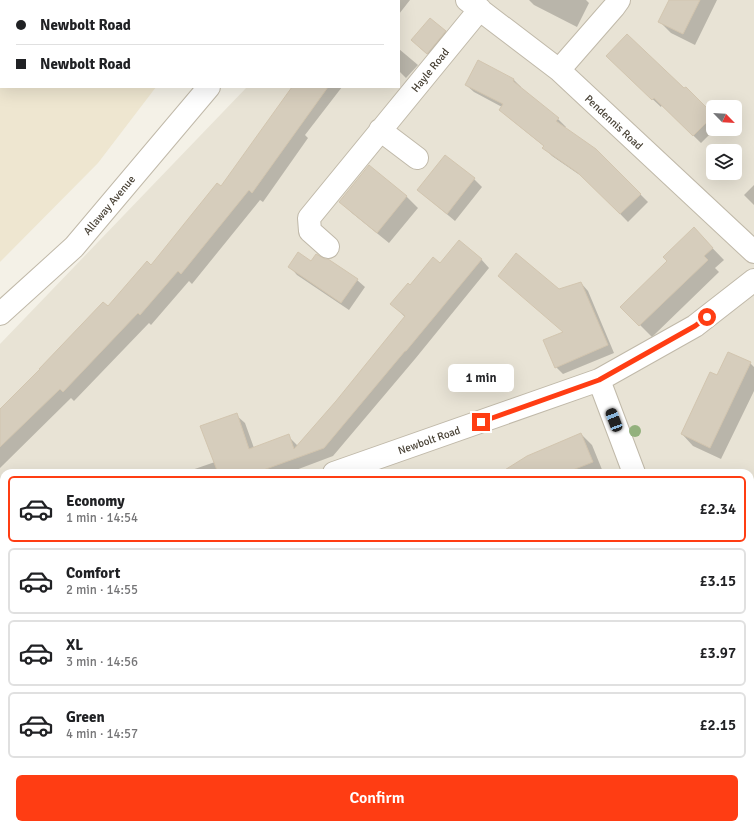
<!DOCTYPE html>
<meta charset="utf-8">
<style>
:root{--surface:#fff;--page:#f6f6f6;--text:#202124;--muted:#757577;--line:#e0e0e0;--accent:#ff3d13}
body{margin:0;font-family:Signika,sans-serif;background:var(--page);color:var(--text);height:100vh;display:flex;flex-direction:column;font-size:15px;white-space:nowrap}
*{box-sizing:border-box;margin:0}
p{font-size:13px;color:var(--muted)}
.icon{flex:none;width:22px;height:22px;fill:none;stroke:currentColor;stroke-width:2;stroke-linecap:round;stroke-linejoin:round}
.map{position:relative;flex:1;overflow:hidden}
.sheet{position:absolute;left:0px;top:469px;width:754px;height:360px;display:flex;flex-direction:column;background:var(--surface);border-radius:12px 12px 0 0;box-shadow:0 4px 16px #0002}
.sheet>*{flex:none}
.guide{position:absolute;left:0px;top:0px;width:400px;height:88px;box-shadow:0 4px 16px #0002;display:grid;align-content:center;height:88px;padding:0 16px;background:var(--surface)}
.needle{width:26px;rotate:115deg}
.fabs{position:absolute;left:706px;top:100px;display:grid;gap:8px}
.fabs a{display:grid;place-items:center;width:36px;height:36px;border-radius:6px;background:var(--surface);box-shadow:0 4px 16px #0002;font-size:20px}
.end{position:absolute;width:18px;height:18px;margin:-9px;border:5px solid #ff3d13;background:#fff;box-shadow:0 0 0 2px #fff}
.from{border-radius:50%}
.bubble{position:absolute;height:28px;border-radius:6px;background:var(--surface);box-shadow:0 4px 16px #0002;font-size:13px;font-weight:600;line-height:28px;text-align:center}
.car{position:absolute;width:12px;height:24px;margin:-12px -6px;border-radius:5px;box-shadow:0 0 3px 1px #0007;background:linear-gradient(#222 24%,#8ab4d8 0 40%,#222 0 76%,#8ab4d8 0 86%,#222 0)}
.guide b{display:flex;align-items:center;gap:14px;height:38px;font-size:15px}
.guide b+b{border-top:1px solid var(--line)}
.guide i{width:10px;height:10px;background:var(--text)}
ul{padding:7px 0 0;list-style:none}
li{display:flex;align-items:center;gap:12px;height:66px;margin:0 8px 6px;padding:0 8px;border:2px solid var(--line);border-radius:6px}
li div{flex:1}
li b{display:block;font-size:15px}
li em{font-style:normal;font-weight:600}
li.current{border-color:var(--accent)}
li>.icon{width:36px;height:36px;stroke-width:1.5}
.primary-button{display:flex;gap:8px;margin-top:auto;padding:8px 16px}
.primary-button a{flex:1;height:46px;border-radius:6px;background:var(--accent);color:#fff;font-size:16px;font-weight:600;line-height:46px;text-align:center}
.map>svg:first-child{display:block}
</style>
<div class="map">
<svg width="754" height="829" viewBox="0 0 754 829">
<rect width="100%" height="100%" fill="#f4f1e7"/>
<path fill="#e8e3d5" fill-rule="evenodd" d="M304,0H754V556L750,558V473H4V816L0,817V344L247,87H399V1H303ZM713,107H735V129H713ZM713,151H735V173H713Z"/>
<path fill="#eee6d0" d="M0,0H221L1,1V87H156L98,163L0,262Z"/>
<path fill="#cdeaae" d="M754,646V709L750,710V647Z
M101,825H275L256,829H92Z"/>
<path fill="#0003" d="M360,0H410L399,14V1H359Z
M529,0H586L589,3L577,27L534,5Z
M670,0H717L695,45L671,33L660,22Z
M445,32L453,39L436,61L420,48Z
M399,49L418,65L406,78L399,71Z
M615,64L713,115V129H715L701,143L662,105L661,107Z
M513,79L521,87L520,89L558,119L566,127L564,128L596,150L648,202L628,222L587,180L552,156L544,148L545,147L508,117L500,110L502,107L474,92L466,85Z
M295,87H342L305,135L308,138L263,202L260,200L192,284L189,281L151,325L149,323L74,401L71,398L0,468V410L151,267L221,188Z
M474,179L482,187L455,221L418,190Z
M754,185V205L744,195Z
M406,196L418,208L389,243L352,213L340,201Z
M694,229L724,260L715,268L719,272L652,337L622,307L669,261Z
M481,259L489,268L415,359L333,456L288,473H183L215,462L236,415L245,423L254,448L288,436L298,446L337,401L405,317L392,304L411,287L440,264Z
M311,263L357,280L365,287L349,310L297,275L290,267Z
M581,283L588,291L614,353L563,374L556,367L564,332L559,291Z
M750,363L754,367V391L721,459L693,446L682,434L717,377Z
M581,434L592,445L603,472L502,473Z
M754,520V558L750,559V522Z
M4,538V563L0,554V539Z
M0,653L4,658V669L0,673Z
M4,785V820L1,821L0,786Z"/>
<path fill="#d6cdbc" stroke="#d2c5af" d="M669,0H700L683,34L658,22Z
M430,18L446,31L427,54L411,40Z
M627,34L684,88L686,87L713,114V116L693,136L654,98L652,100L606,56Z
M478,60L514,79L513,81L559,118L556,121L596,149L641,194L620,214L578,173L542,148L544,146L499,110L503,104L465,85Z
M292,87H328L252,193L249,190L181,274L178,271L140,315L138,313L63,392L60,389L0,447V409L40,369H39L103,302L108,306L147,261L151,265L217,183L221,186Z
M445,155L475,178L447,214L417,190Z
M369,165L407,196L377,233L339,202Z
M694,227L713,248L704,256L708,260L639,326L620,307L667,261L663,257Z
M459,240L482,259L406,351H405L324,448L255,473H218L200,426L237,413L249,449L289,434L294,449L336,401L405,316L390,304L408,283L410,285L433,257L440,263Z
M298,252L311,261L316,254L325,259H328L358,279L341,303L288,267Z
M516,253L559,289L581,282L608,345L555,368L543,340L563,332L498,276Z
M728,352L751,362L710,448L681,434L710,372L717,375Z
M581,433L593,462L565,473H500L527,456Z"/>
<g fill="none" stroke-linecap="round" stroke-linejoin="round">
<g stroke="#c0b9a9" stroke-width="24">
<path id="minor" d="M467,0L559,70L754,252
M559,70L614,7L619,0
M380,130L417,158
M328,247L310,231L309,218L480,9
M599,380L634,473
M334,473L599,380L695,326L754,280
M750,578L754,577
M0,590L4,588
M24,829L35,825"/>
</g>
<g stroke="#c0b9a9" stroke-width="24">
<path id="tertiary" d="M275,1V0
M0,314L74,247L209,87"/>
</g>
<g stroke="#e5a831" stroke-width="24">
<path id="motorway" d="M750,756L754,755
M750,810L754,809
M462,829L482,825
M670,829L686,825"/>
</g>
<use href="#minor" stroke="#fff" stroke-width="22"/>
<use href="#tertiary" stroke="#fff" stroke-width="22"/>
<use href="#motorway" stroke="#ffd167" stroke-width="22"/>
</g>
<circle fill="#93b17d" cx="635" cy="431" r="6"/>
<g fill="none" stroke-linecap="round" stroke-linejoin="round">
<path stroke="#ff3d13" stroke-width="5" d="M481,422L599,380L695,326L707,317"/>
</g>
<g text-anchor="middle" stroke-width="3" stroke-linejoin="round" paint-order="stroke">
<g font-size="11" fill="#484135" stroke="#fff">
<text transform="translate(430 70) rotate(-51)" y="4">Hayle Road</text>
<text transform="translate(614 122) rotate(43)" y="4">Pendennis Road</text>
<text transform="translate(109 205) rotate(-50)" y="4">Allaway Avenue</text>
<text transform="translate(429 440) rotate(-19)" y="4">Newbolt Road</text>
</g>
</g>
</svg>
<div class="fabs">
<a><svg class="needle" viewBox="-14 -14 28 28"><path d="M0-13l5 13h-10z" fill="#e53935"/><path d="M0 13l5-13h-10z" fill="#757577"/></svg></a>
<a><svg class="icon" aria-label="layers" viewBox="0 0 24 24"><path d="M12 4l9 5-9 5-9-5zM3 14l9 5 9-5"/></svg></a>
</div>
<i class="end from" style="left:707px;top:317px"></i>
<i class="end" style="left:481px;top:422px"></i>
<div class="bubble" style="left:448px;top:364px;width:66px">1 min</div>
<i class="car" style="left:614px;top:420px;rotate:339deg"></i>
<div class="guide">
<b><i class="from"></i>Newbolt Road</b>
<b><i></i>Newbolt Road</b>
</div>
<section class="sheet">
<ul>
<li class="current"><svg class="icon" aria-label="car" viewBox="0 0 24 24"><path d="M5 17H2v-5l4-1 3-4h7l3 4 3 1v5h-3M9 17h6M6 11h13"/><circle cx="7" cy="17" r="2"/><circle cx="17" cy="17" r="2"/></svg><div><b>Economy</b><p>1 min · 14:54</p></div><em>£2.34</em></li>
<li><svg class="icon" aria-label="car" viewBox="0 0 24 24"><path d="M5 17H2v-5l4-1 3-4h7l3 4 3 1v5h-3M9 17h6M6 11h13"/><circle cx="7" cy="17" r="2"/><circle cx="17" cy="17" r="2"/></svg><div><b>Comfort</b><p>2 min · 14:55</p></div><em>£3.15</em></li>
<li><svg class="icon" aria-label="car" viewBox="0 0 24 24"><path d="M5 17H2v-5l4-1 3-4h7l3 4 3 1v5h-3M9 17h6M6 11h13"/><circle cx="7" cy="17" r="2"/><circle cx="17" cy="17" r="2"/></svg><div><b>XL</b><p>3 min · 14:56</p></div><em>£3.97</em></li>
<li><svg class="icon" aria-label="car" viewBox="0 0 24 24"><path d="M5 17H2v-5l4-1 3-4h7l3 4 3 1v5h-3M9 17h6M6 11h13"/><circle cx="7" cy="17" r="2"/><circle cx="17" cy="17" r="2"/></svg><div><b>Green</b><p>4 min · 14:57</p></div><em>£2.15</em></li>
</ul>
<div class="primary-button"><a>Confirm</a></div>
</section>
</div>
